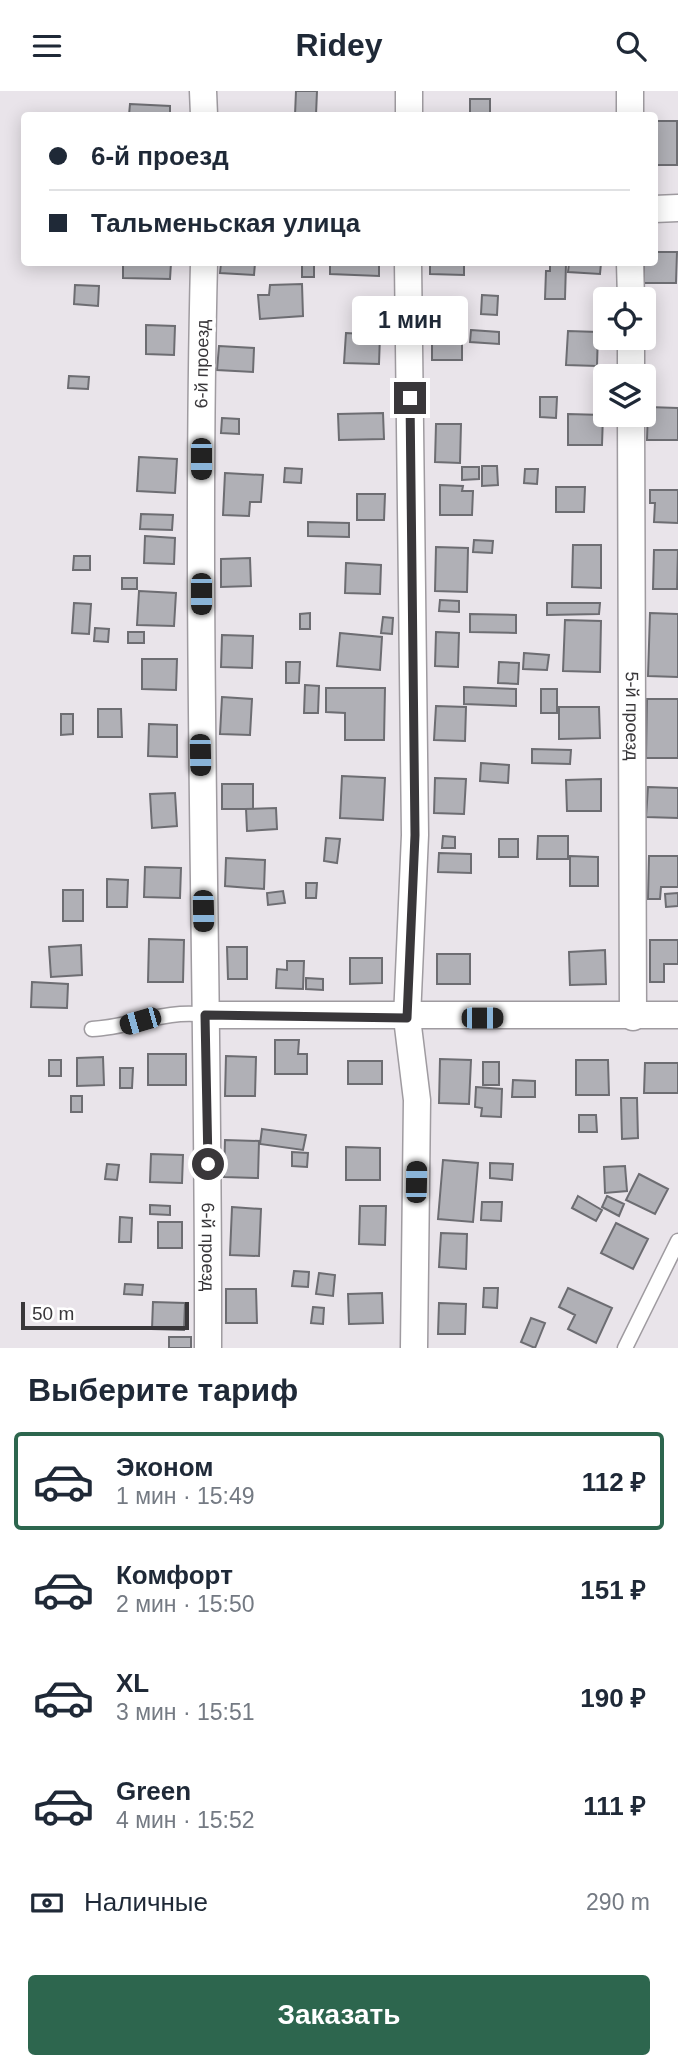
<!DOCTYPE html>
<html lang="ru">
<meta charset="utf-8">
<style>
:root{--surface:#fff;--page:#f6f6f7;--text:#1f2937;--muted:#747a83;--line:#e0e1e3;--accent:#2d664e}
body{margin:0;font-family:Helvetica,sans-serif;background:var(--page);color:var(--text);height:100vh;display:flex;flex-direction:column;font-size:26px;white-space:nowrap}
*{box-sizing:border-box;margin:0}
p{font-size:23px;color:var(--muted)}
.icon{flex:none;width:38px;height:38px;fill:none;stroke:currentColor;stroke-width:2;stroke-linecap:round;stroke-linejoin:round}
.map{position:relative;height:1257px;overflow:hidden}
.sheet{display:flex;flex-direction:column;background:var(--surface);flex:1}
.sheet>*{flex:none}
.hud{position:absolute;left:21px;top:21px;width:637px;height:154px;border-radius:7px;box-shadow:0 4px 18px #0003;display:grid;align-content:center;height:154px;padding:0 28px;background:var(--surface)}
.fabs{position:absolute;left:593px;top:196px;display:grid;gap:14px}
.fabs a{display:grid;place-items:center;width:63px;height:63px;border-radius:7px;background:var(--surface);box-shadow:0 4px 18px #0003;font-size:35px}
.scale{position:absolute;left:21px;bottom:18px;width:168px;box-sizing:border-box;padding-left:7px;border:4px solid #39373a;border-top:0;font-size:19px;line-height:24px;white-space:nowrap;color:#39373a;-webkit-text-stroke:5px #fff;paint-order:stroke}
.end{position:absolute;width:32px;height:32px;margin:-16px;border:9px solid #39373a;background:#fff;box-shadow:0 0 0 4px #fff}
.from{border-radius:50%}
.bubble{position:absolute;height:49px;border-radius:7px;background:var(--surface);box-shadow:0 4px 18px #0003;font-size:23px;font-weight:700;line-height:49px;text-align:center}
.car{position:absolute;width:21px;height:42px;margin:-21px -10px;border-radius:9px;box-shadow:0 0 5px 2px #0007;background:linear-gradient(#222 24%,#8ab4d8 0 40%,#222 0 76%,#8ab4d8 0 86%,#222 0)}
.hud b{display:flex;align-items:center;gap:24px;height:66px;font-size:26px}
.hud b+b{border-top:2px solid var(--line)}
.hud i{width:18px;height:18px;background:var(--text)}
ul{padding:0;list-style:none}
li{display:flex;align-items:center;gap:21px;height:98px;margin:0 14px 10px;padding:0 14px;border:4px solid transparent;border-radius:7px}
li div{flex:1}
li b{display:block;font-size:26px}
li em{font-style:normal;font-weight:700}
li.on{border-color:var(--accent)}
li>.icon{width:63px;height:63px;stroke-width:1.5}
h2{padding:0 28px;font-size:32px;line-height:84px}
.pay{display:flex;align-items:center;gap:18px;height:77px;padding:0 28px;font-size:26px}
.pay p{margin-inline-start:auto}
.action{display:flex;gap:14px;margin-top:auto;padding:14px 28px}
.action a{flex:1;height:80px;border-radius:7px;background:var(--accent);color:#fff;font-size:28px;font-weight:700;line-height:80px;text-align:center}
header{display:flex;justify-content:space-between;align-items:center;height:91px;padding:0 28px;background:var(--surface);font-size:32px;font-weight:700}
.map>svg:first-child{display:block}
</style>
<header><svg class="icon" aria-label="menu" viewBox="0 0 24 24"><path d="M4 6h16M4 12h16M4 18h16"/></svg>Ridey<svg class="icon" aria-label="search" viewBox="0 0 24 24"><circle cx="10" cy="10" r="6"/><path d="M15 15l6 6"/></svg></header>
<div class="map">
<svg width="678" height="1257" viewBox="0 0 678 1257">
<rect width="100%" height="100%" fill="#e9e4ea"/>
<path fill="#b0b0b6" stroke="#6d6d72" stroke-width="2" d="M296,0H317L316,24H295Z
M470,8H490V23L470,24Z
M130,13L170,15V24H129Z
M654,30H677V74H654Z
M654,161H677L676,192H644V172H654Z
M123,172H171L170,188L123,187Z
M221,172H255L254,184L220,182Z
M302,172H314V186H302Z
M330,172H379V185L330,183Z
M430,172H464V184L430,183Z
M550,172H566L565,208H545L546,180H550Z
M569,172H601L600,183L568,181Z
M302,193L303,225L260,228L258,204H269L270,194Z
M75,194L99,195L98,215L74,213Z
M482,204L498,205L497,224L481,223Z
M146,234L175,235L174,264L146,263Z
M432,239H462V269H432Z
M471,239L499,241V253L470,251Z
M568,240L598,241L597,275L566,274Z
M346,242L380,244L379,273L344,272Z
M219,255L254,257L253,281L217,279Z
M69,285L89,286L88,298L68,297Z
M540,306H557L556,327L540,326Z
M648,316L678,317V349H647Z
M383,322L384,348L339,349L338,323Z
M568,323L603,324L602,354H568Z
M222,327L239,328V343L221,342Z
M436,333H461L460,372L435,371Z
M139,366L177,368L175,402L137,400Z
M482,375H497L498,394L482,395Z
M462,376H479V388L462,389Z
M285,377L302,378L301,392L284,391Z
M525,378H538L537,393L524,392Z
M225,382L263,384L261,411H250L249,425L223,424Z
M440,394L463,395L462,400H473L472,424H440Z
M556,396H585L584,421H556Z
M650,399H678V432L654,431L655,412H650Z
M357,403H385L384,429H357Z
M141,423L173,424L172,439L140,438Z
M308,431L349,432V446L308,445Z
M145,445L175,447L174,473L144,472Z
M474,449L493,450L492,462L473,461Z
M573,454H601V497L572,496Z
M436,456L468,457L467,501L435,500Z
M654,459H678L677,498H653Z
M74,465H90V479H73Z
M250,467L251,495L221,496V468Z
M346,472L381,474L380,503L345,502Z
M122,487H137V498H122Z
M139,500L176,502L174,535L137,534Z
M440,509L459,510V521L439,520Z
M74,512L91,513L89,543L72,542Z
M547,512H600L599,523L547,524Z
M310,522V538H300V523Z
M650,522L678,523V586L648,585Z
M470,523L516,524V542L470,541Z
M383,526L393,527L392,543L381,542Z
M565,529L601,530L600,581L563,580Z
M95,537L109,538L108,551L94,550Z
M128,541H144V552H128Z
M436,541L459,542L458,576L435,575Z
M340,542L382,546L380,579L337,575Z
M222,544L253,545L252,577L221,576Z
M524,562L549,564L547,579L523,578Z
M142,568H177L176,599L142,598Z
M286,571H300L299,592H286Z
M499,571L519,572L518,593L498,592Z
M305,594L319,595L318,622H304Z
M464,596L516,598V615L464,613Z
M326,597H385L384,649H345V622L326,621Z
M541,598H557V622H541Z
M222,606L252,608L250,644L220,643Z
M647,608H678V667H646Z
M436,615L466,616L465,650L434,649Z
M559,616H599L600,647L559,648Z
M98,618H121L122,646H98Z
M61,623H73V643L61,644Z
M149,633L177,634V666L148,665Z
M532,658L571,659L570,673L532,672Z
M481,672L509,674L508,692L480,690Z
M342,685L385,687L383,729L340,727Z
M435,687L466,688L464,723L434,722Z
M601,688V720H567L566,689Z
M222,693H253V718H222Z
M648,696L678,697V727L646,726Z
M175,702L177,735L152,737L150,703Z
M276,717L277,738L247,740L246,718Z
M443,745L455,746V757H442Z
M538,745H568V768H537Z
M326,747L340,748L337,772L324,770Z
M499,748H518V766H499Z
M439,762L471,763V782L438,781Z
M570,765L598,766V795H570Z
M649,765H678V796H661L660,808H648Z
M226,767L265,769L264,798L225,795Z
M145,776L181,777L180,807L144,806Z
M107,788L128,789L127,816H107Z
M306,792H317L316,807H306Z
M63,799H83V830H63Z
M283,800L285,812L268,814L267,802Z
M678,802V815L666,816L665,803Z
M149,848L184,849L183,891H148Z
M650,849H678V873H664V891H650Z
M81,854L82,884L51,886L49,856Z
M227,856H247V888H228Z
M605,859L606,893L570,894L569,861Z
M437,863H470V893H437Z
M350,867H382V892L350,893Z
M287,870H304L303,898L276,897L277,878L287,879Z
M306,887L323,888V899L306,898Z
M32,891L68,893L67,917L31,916Z
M275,949H299L298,963H307V983H275Z
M148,963H186V994H148Z
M226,965L256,966L255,1005H225Z
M103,966L104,994L77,995V967Z
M440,968L471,969L469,1013L439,1012Z
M49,969H61V985H49Z
M576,969H608L609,1004H576Z
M348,970H382V993H348Z
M483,971H499V994H483Z
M645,972H678V1002H644Z
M120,977H133L132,997H120Z
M513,989L535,990V1006H512Z
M476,996L502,998L501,1026L481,1025L482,1017L475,1016Z
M71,1005H82V1021H71Z
M621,1007H637L638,1047L622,1048Z
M579,1024H596L597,1041H579Z
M262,1038L306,1044L303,1059L260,1053Z
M225,1049L259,1050L258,1087L224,1086Z
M346,1056L380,1057V1089H346Z
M292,1061L308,1062L307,1076L292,1075Z
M151,1063L183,1064L182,1092L150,1091Z
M443,1069L478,1072L473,1131L438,1128Z
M490,1072L513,1073L512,1089L490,1087Z
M107,1073L119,1074L117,1089L105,1088Z
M625,1075L627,1100L605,1102L604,1076Z
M639,1083L668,1098L655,1123L626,1109Z
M578,1105L602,1119L596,1130L572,1117Z
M607,1105L624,1113L619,1125L602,1116Z
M482,1111H502L501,1130L481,1129Z
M150,1114L170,1115V1124L150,1123Z
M360,1115H386L385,1154L359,1153Z
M232,1116L261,1118L259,1165L230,1164Z
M120,1126L132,1127L131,1151H119Z
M158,1131H182V1157H158Z
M616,1132L648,1148L633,1178L601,1162Z
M441,1142L467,1143L466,1178L439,1176Z
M294,1180L309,1181L308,1196L292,1195Z
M319,1182L335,1184L333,1205L316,1203Z
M125,1193L143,1194L142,1204L124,1203Z
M484,1197H498L497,1217L483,1216Z
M568,1197L612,1217L596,1252L568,1238L575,1224L559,1216Z
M226,1198H256L257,1232H226Z
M382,1202L383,1232L349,1233L348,1203Z
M153,1211L185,1212L184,1239L152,1238Z
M439,1212L466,1213L465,1243H438Z
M313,1216L324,1217L323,1233L311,1232Z
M531,1227L545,1232L535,1257L521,1251Z
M169,1246H191V1257H169Z"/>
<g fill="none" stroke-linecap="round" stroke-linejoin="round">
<g stroke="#9f9ba0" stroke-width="17">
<path id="service" d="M92,938C132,936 165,918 206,924
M625,1257L678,1150"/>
</g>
<g stroke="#9f9ba0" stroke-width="29">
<g id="minor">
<path d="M203,0L204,24"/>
<path d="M630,0V24"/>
<path d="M409,24V0"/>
<path d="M654,118L678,117"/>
<path id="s1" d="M204,172C195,533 209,895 208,1257"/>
<path d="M408,172L415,744L407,927L417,1009L414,1257"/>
<path d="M630,172L631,208"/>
<path d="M631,247V285"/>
<path id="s2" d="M631,324L633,926"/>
<path d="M206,924H678"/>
</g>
</g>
<use href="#service" stroke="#fff" stroke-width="14"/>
<use href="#minor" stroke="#fff" stroke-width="26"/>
</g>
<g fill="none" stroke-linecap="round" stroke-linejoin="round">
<path stroke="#39373a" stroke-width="9" d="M208,1073L205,924L407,927L415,744L410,307"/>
</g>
<g text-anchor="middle" stroke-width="7" stroke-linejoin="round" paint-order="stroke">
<g font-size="18" fill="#39373a" stroke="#fff">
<text transform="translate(202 273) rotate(-89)" y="6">6-й проезд</text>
<text dy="6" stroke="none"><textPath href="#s2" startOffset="301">5-й проезд</textPath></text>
<text dy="6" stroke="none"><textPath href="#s1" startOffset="984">6-й проезд</textPath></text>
</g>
</g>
</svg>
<div class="fabs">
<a><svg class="icon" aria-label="locate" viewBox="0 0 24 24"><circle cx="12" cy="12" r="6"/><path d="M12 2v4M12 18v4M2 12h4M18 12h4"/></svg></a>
<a><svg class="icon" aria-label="layers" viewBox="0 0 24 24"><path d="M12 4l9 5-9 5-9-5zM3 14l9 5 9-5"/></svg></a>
</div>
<div class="scale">50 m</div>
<i class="end from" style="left:208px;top:1073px"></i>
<i class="end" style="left:410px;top:307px"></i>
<div class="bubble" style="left:352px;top:205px;width:116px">1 мин</div>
<i class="car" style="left:201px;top:368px;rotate:180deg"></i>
<i class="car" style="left:201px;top:503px;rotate:180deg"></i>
<i class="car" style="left:200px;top:664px;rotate:179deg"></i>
<i class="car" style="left:203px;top:820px;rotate:179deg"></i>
<i class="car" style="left:482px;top:927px;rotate:90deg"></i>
<i class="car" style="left:140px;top:930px;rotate:254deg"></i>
<i class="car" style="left:416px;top:1091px;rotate:1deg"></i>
<div class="hud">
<b><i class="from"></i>6-й проезд</b>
<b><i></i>Тальменьская улица</b>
</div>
</div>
<section class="sheet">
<h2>Выберите тариф</h2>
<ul>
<li class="on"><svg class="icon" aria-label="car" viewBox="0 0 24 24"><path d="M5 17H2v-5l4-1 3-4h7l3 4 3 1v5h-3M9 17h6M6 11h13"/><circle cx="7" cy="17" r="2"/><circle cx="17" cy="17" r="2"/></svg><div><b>Эконом</b><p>1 мин · 15:49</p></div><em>112 ₽</em></li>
<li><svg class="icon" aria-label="car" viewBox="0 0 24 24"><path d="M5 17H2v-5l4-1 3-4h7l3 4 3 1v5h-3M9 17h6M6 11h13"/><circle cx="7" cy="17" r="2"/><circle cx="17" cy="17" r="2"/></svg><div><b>Комфорт</b><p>2 мин · 15:50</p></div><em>151 ₽</em></li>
<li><svg class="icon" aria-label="car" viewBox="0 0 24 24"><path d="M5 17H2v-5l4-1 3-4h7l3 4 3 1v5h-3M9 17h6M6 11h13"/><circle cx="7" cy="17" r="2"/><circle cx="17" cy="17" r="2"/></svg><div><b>XL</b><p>3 мин · 15:51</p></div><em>190 ₽</em></li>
<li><svg class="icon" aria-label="car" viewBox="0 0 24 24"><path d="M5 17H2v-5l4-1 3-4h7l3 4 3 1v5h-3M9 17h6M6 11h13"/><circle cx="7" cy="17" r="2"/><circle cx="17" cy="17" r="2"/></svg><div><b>Green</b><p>4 мин · 15:52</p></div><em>111 ₽</em></li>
</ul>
<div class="pay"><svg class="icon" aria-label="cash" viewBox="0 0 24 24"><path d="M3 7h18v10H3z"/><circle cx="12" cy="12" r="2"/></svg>Наличные<p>290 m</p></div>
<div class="action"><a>Заказать</a></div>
</section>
